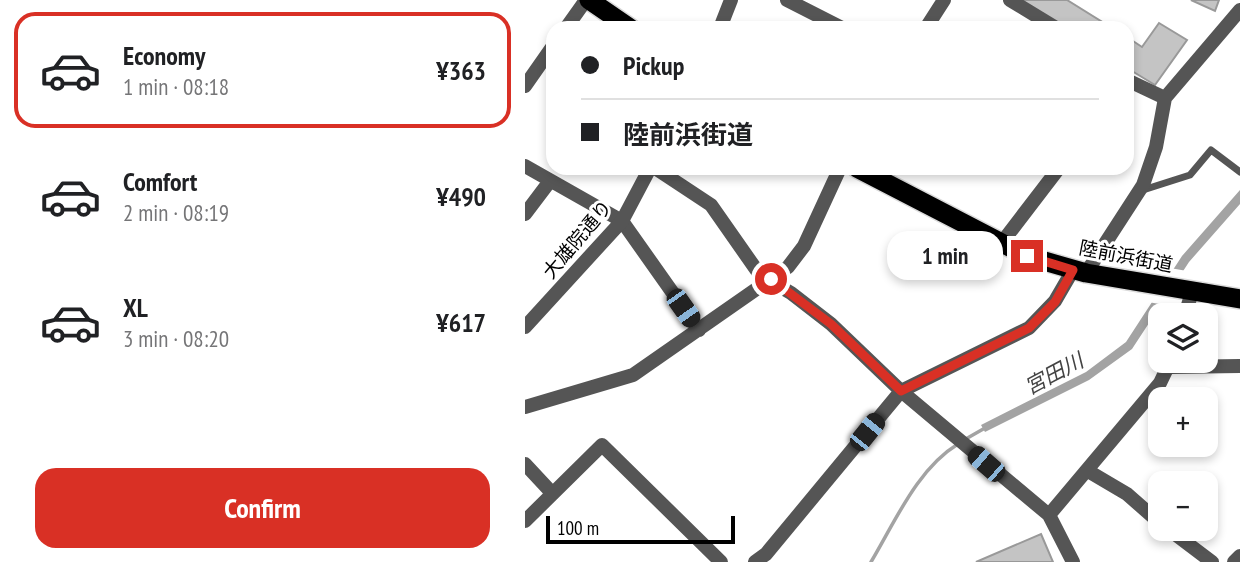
<!DOCTYPE html>
<meta charset="utf-8">
<style>
:root{--surface:#fff;--page:#f2f2f2;--text:#202124;--muted:#757577;--line:#e0e0e0;--accent:#d93025}
body{margin:0;font-family:"PT Sans Narrow","Noto Sans JP",sans-serif;background:var(--page);color:var(--text);height:100vh;display:flex;flex-direction:column;font-size:26px;white-space:nowrap}
*{box-sizing:border-box;margin:0}
p{font-size:23px;color:var(--muted)}
.icon{flex:none;width:38px;height:38px;fill:none;stroke:currentColor;stroke-width:2;stroke-linecap:round;stroke-linejoin:round}
.map{position:relative;flex:1;overflow:hidden}
.details{display:flex;flex-direction:column;background:var(--surface);width:525px}
.details>*{flex:none}
.top-card{position:absolute;left:21px;top:21px;width:588px;height:154px;border-radius:21px;box-shadow:0 4px 10px #0003;display:grid;align-content:center;height:154px;padding:0 35px;background:var(--surface)}
.buttons{position:absolute;left:623px;top:303px;display:grid;gap:14px}
.buttons a{display:grid;place-items:center;width:70px;height:70px;border-radius:14px;background:var(--surface);box-shadow:0 4px 10px #0003;font-size:35px}
.scale{position:absolute;left:21px;bottom:18px;width:189px;box-sizing:border-box;padding-left:7px;border:4px solid #000;border-top:0;font-size:19px;line-height:24px;white-space:nowrap;color:#000;-webkit-text-stroke:5px #fff;paint-order:stroke}
.end{position:absolute;width:32px;height:32px;margin:-16px;border:9px solid #d93025;background:#fff;box-shadow:0 0 0 4px #fff}
.from{border-radius:50%}
.bubble{position:absolute;height:49px;border-radius:21px;background:var(--surface);box-shadow:0 4px 10px #0003;font-size:23px;font-weight:800;line-height:49px;text-align:center}
.car{position:absolute;width:21px;height:42px;margin:-21px -10px;border-radius:9px;box-shadow:0 0 5px 2px #0007;background:linear-gradient(#222 24%,#8ab4d8 0 40%,#222 0 76%,#8ab4d8 0 86%,#222 0)}
.top-card b{display:flex;align-items:center;gap:24px;height:66px;font-size:26px}
.top-card b+b{border-top:2px solid var(--line)}
.top-card i{width:18px;height:18px;background:var(--text)}
ul{padding:12px 0 0;list-style:none}
li{display:flex;align-items:center;gap:21px;height:116px;margin:0 14px 10px;padding:0 21px;border:4px solid transparent;border-radius:21px}
li div{flex:1}
li b{display:block;font-size:26px}
li em{font-style:normal;font-weight:800}
li.on{border-color:var(--accent)}
li>.icon{width:63px;height:63px;stroke-width:1.5}
.cta{display:flex;gap:14px;margin-top:auto;padding:14px 35px}
.cta a{flex:1;height:80px;border-radius:21px;background:var(--accent);color:#fff;font-size:28px;font-weight:800;line-height:80px;text-align:center}
main{display:flex;flex:1;min-height:0}
.map>svg:first-child{display:block}
</style>
<main>
<section class="details">
<ul>
<li class="on"><svg class="icon" aria-label="car" viewBox="0 0 24 24"><path d="M5 17H2v-5l4-1 3-4h7l3 4 3 1v5h-3M9 17h6M6 11h13"/><circle cx="7" cy="17" r="2"/><circle cx="17" cy="17" r="2"/></svg><div><b>Economy</b><p>1 min · 08:18</p></div><em>¥363</em></li>
<li><svg class="icon" aria-label="car" viewBox="0 0 24 24"><path d="M5 17H2v-5l4-1 3-4h7l3 4 3 1v5h-3M9 17h6M6 11h13"/><circle cx="7" cy="17" r="2"/><circle cx="17" cy="17" r="2"/></svg><div><b>Comfort</b><p>2 min · 08:19</p></div><em>¥490</em></li>
<li><svg class="icon" aria-label="car" viewBox="0 0 24 24"><path d="M5 17H2v-5l4-1 3-4h7l3 4 3 1v5h-3M9 17h6M6 11h13"/><circle cx="7" cy="17" r="2"/><circle cx="17" cy="17" r="2"/></svg><div><b>XL</b><p>3 min · 08:20</p></div><em>¥617</em></li>
</ul>
<div class="cta"><a>Confirm</a></div>
</section>
<div class="map">
<svg width="715" height="562" viewBox="0 0 715 562">
<rect width="100%" height="100%" fill="#fff"/>
<path fill="#a3a3a3" d="M715,190V204L664,262L607,349L564,380L460,432L456,425L561,372L601,342L657,256Z"/>
<path fill="#fff" d="M645,268L662,271L640,305L623,302Z"/>
<g fill="none" stroke-linecap="round" stroke-linejoin="round">
<path stroke="#a3a3a3" stroke-width="3.5" d="M439,440L460,428
M346,562C370,522 392,469 433,444"/>
</g>
<path fill="#c4c4c4" stroke="#999" stroke-width="2" d="M493,0H542L587,28H538Z
M666,0H694L690,11Z
M634,23L662,40L630,85L602,68V37L617,47Z
M516,534L528,562H451Z"/>
<g fill="none" stroke-linecap="round" stroke-linejoin="round">
<g stroke="#dbdbdb" stroke-width="22">
<path id="trunk" d="M64,0L105,28
M332,168L502,256L561,273L715,299"/>
</g>
<path stroke="#555" stroke-width="7" d="M618,190L665,175L686,150L715,172"/>
<path stroke="#555" stroke-width="14" d="M262,0L317,28
M485,0L531,28
M41,28L61,0
M401,28L419,0
M602,80L640,98
M0,86L28,46
M0,166L97,221L174,330
M130,168L186,205L235,275L266,293L306,324L376,391L524,515L548,562
M0,214L25,181
M475,245L534,168
M561,273L618,185L631,147L640,98L715,10
M660,315L667,292
M645,367L715,366
M0,407L108,375L263,267L279,246L315,168
M0,464L27,493
M563,471L602,494L635,523
M524,515L635,383L646,360
M0,521L77,445L196,562
M642,528L687,562
M230,562L241,554L376,391L504,328L530,301L548,270
M709,562L715,556"/>
<path stroke="#555" stroke-width="14" d="M195,28L206,0
M0,327L97,221L125,168"/>
<use href="#trunk" stroke="#000" stroke-width="19"/>
</g>
<g fill="none" stroke-linecap="round" stroke-linejoin="round">
<path stroke="#d93025" stroke-width="9" d="M246,279L306,324L376,391L504,328L530,302L548,270L502,256"/>
</g>
<g text-anchor="middle" stroke-width="6" stroke-linejoin="round" paint-order="stroke">
<g font-size="19" fill="#000" stroke="#fff">
<text transform="translate(52 239) rotate(-50)" y="7">大雄院通り</text>
<text transform="translate(601 256) rotate(11)" y="7">陸前浜街道</text>
</g>
<g font-size="21" font-style="italic" fill="#444" stroke="#fff">
<text transform="translate(529 374) rotate(-28)" y="7">宮田川</text>
</g>
</g>
</svg>
<div class="buttons">
<a><svg class="icon" aria-label="layers" viewBox="0 0 24 24"><path d="M12 4l9 5-9 5-9-5zM3 14l9 5 9-5"/></svg></a>
<a>+</a>
<a>−</a>
</div>
<div class="scale">100 m</div>
<i class="end from" style="left:246px;top:279px"></i>
<i class="end" style="left:502px;top:256px"></i>
<div class="bubble" style="left:362px;top:231px;width:116px">1 min</div>
<i class="car" style="left:158px;top:308px;rotate:145deg"></i>
<i class="car" style="left:342px;top:432px;rotate:39deg"></i>
<i class="car" style="left:461px;top:464px;rotate:311deg"></i>
<div class="top-card">
<b><i class="from"></i>Pickup</b>
<b><i></i>陸前浜街道</b>
</div>
</div>
</main>
